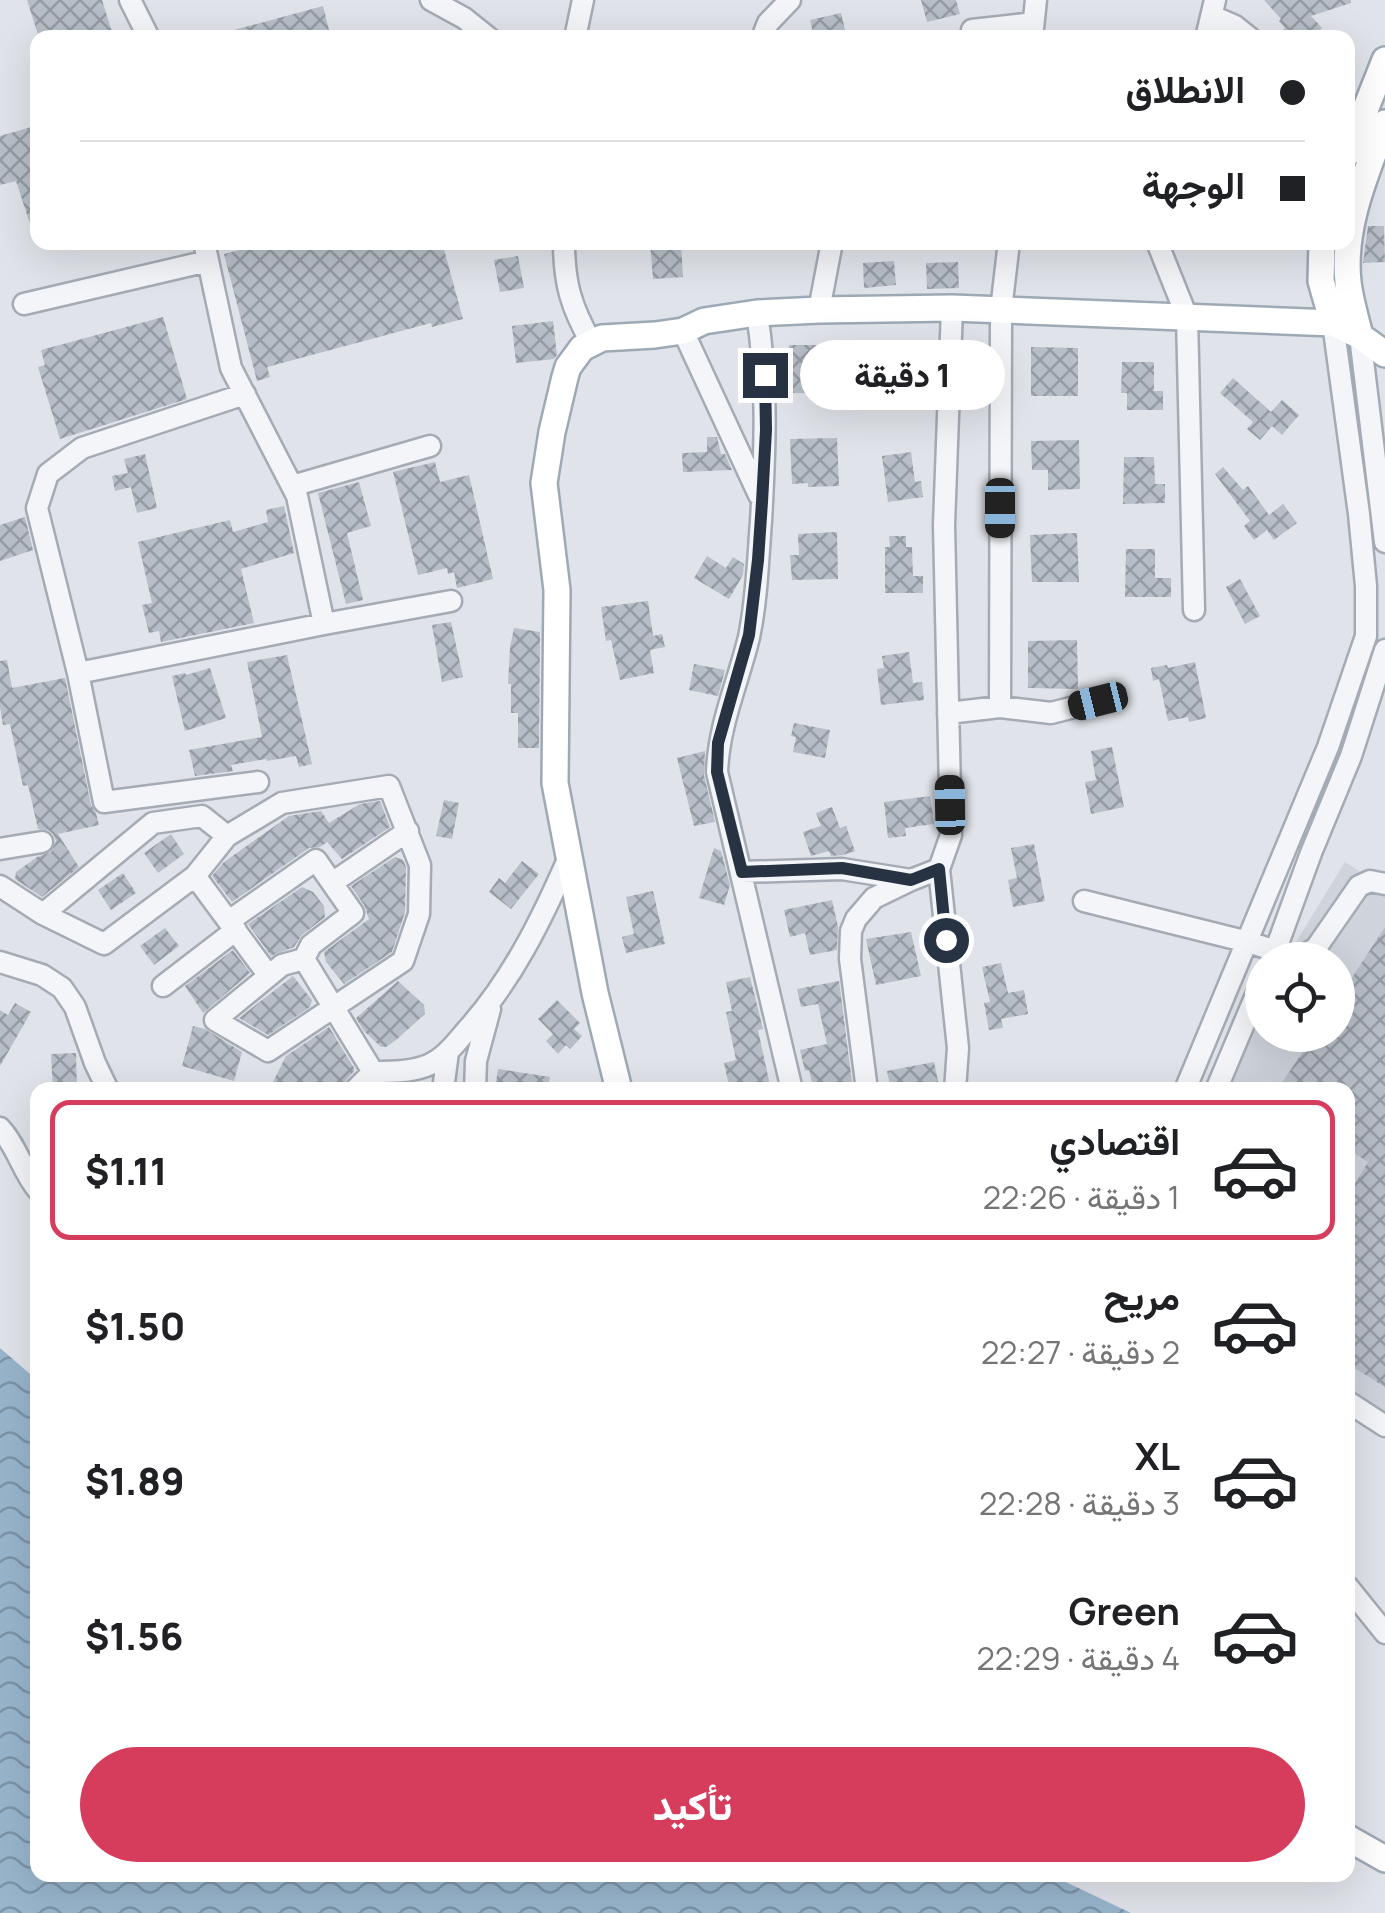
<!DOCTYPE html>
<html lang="ar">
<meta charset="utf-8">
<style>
:root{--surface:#fff;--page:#f2f2f2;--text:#202124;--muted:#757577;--line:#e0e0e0;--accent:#d63d5d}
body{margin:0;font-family:Manrope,Vazirmatn,sans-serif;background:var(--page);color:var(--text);direction:rtl;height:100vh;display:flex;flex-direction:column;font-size:38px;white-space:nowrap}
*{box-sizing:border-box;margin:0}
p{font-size:32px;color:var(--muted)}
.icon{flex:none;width:55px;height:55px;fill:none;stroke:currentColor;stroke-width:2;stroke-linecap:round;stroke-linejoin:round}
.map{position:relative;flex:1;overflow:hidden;direction:ltr}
.details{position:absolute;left:30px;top:1082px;width:1325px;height:800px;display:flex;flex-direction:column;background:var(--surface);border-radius:20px;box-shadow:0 10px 40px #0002;direction:rtl}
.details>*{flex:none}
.banner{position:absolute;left:30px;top:30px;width:1325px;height:220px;border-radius:20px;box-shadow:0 10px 40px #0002;direction:rtl;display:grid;align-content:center;height:220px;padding:0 50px;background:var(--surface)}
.buttons{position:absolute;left:1245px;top:942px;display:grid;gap:20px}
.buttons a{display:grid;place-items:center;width:110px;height:110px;border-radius:50%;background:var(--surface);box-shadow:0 10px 40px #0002;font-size:50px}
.end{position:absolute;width:45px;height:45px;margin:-22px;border:12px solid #273342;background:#fff;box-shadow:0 0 0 5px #fff}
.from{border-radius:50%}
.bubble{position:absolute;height:70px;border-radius:35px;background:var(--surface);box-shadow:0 10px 40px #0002;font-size:32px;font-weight:800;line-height:70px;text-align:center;direction:rtl}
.car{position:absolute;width:30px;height:60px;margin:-30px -15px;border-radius:12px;box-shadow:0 0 8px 2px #0007;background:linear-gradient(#222 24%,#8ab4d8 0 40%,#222 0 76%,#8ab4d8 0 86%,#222 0)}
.banner b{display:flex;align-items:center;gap:35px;height:95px;font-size:38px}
.banner b+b{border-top:2px solid var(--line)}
.banner i{width:25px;height:25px;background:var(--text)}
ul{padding:18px 0 0;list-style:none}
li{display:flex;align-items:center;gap:30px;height:140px;margin:0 20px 15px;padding:0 30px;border:5px solid transparent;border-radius:20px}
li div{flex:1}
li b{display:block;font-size:38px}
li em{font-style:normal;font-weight:800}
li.current{border-color:var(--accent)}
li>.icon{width:90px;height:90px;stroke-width:1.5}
.primary-button{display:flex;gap:20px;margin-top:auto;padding:20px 50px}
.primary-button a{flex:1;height:115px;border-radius:60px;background:var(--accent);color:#fff;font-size:40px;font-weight:800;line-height:115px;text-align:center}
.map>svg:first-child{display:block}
</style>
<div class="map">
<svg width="1385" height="1913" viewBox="0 0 1385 1913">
<defs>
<pattern id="water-waves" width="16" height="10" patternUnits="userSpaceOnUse" patternTransform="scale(2.5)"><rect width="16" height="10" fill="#98b5cc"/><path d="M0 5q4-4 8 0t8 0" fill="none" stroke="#7c94a7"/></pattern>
<pattern id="building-cross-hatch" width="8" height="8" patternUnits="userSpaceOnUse" patternTransform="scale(2.5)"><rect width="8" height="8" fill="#b7bec7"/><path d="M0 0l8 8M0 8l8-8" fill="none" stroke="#959ba3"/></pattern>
</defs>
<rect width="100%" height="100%" fill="#e0e4ea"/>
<path fill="#ced3dc" d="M1345,862L1385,888V1419L1348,1395V1090H1225L1262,1002V1035H1338V960H1285Z"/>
<path fill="url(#water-waves)" d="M0,1348L37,1380L38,1875H1051L1131,1913H0Z"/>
<path fill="url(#building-cross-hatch)" d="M27,0H102L114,38H39Z
M921,0H956L960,14L927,22Z
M1264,0H1351V3L1311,16L1322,28L1311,38H1274L1285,28L1279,21L1281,19Z
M323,6L331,38H224L223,33Z
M841,13L847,38H814L810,20Z
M38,125V238L35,239L16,181L0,185V136Z
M1368,226H1384L1385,262L1363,263Z
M271,242H442L463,319L432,327L431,323L267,367L270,377L257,381L224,254Z
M650,242H678V246H681L683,277L653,279Z
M518,256L524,288L500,292L494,260Z
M894,261L896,285L864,288L863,263Z
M958,262L959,288L927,289L926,263Z
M163,317L187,399L60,439L38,367L45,365L41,350Z
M553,321L557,355L554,359L516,363L512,326Z
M789,345H837V394H829V403H814V393H789Z
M1031,347L1078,348V396H1031Z
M882,360H912V381H926V407H883Z
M1122,362H1154V391H1163V410H1127V393H1121Z
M1233,378L1271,412L1282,400L1299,415L1282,435L1272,426L1260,440L1247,429L1253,422L1220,393Z
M707,437H717L721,454H725L732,470L683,472L682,453L707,452Z
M837,438L839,486L808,487V483L792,484L790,439Z
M1079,440L1080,489L1048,490V470H1032L1031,441Z
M911,452L915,482L921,481L923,497L888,502L882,456Z
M145,454L157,508L137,513L131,487L115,491L112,476L128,473L124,459Z
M1124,457H1154L1155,484H1165V503L1123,504Z
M435,462L440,482L469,475L493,579L457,588L454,572L448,574L447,568L418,575L393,472Z
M1223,467L1243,490L1248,486L1269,515L1283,504L1297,523L1274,540L1267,530L1254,540L1244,526L1250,521L1215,474Z
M359,482L371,526L347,533L363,600L346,604L318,493Z
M284,506L294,553L241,569L254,623L161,642L159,631L149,633L142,605L152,603L138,542L230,520L233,532L268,522L266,510Z
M25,517L33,550L0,561V525Z
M837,532L838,579L792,580L790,555H799L798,534Z
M1077,533L1079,582H1032L1030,535Z
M889,536H906V547H912L913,576H923V593H885V547H890Z
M1126,549H1155V578H1171V597H1125Z
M707,556L726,568L733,557L744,564L743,575L729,599L694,578Z
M1240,579L1260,616L1245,624L1226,587Z
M648,601L653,636L662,634L665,647L650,650L654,673L620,680L611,640L606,641L601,607Z
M451,622L463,677L442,682L432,625Z
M514,628L540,632L539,748H518V713H511V684H508L510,647Z
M1077,640L1078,689L1028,688V641Z
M909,652L913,683L922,682L924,700L881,705L877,669L884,668L882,656Z
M287,655L312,764L299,767L296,756L267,761L266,759L231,765L233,771L195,776L189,750L262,737L247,662Z
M7,660L12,688L65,678L91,805L96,813L99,825L58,834L79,867L42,897L15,879L16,872L37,857L51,852L56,841L53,834L48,830L38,829L28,785L23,786L10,724L3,725L0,707V661Z
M1195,662L1206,718L1189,722L1188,717L1168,721L1159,679L1153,681L1151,668L1167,665L1168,668Z
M694,664L725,670L718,696L689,690Z
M210,668L226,718L185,731L172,676L185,673L186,675Z
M794,723L830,730L825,758L793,752L796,737L791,736Z
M1112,747L1124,807L1091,814L1085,782L1096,780L1091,751Z
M705,751L704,775L715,822L694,826L677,758Z
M930,796L934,824L905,828L906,836L888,838L884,802Z
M444,800L459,803L452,839L436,836Z
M380,801L390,827L342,859L327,842L320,847L309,848L232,902L212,876L224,862L289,816L321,811L329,823L360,804Z
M832,807L840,828L846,826L855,851L843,855L831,856L829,851L811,856L803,832L821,826L816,813Z
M171,834L184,854L158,873L144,853Z
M1034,844L1045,901L1013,907L1008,880L1017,878L1011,848Z
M714,848L721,851L730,885L724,905L699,898Z
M395,857L403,860L406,867L405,912L392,952L344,984L326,962L324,952L369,919L364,905L351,886Z
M522,861L539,874L511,909L489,892L499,878L505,883Z
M123,873L136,893L111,910L98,890Z
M302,887L313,892L324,906L325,917L302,935L294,947L271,956L248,924Z
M653,891L665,944L626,953L622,937L634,934L626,897Z
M832,900L838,927L837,950L810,955L805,933L790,937L784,910Z
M1385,927V1387L1348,1364V1195L1368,1162L1348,1149V1090H1277L1314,1035H1338V999Z
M165,928L179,946L154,965L140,946Z
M911,932L921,976L876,985L866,939Z
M233,950L250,973L203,1013L185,986Z
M1001,963L1008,993L1024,990L1028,1014L1001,1019L1003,1028L989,1030L984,1003L990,1002L982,967Z
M293,976L312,1000L310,1007L268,1035L239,1018Z
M750,977L763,1029L758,1030L771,1090H730L724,1063L736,1060L726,1012L732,1011L726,982Z
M398,981L424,1005L425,1014L396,1040L386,1047H381L364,1031L356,1018Z
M839,981L853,1090H814L809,1070L805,1071L800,1050L827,1044L818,1004L801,1007L797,989Z
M557,1000L580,1023L574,1029L582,1036L570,1049L566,1045L558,1054L546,1041L553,1034L538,1019Z
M15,1003L31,1012L0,1066V1010L8,1015Z
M193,1026L205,1029L242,1052L234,1081L182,1066Z
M329,1027L354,1068V1071L343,1084L334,1090H269L286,1056Z
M76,1053L77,1090H53L51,1054Z
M934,1062L940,1090H891L887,1071Z
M498,1069L550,1077L548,1090H520V1087L496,1083Z"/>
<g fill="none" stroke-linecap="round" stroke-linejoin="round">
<g stroke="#a5abb4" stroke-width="25">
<path id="minor" d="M130,0L149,38
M431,0L464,18L489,38
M1212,16L1235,26L1250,38
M972,30L1033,23
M575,38L583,0
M762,38L768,23L790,0
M1032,38L1036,0
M1206,38L1215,0
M204,242L231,368L297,496L324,624
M564,242C564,283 571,307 591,342
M1157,242L1187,317L1194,610
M24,304L208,261
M819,310L832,242
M757,313C768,383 765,450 761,521C758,559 757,599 749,637C738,683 719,723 717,772L792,1090
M683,331L759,495
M1360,336L1385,542
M245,394L82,448L48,474L37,508L78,673L104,802L258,782
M292,486L430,446
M78,673L324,624L451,601
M1000,707L1001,310L1009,242
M948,713L1000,707L1051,713L1098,701
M0,849L42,842
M939,869L958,1048L955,1090
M742,872L842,869L911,880L939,869L951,835L944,525L952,308
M195,876L269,976
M332,883L408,831
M0,886L43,914L104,944L195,876L227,836L282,803L389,786L420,865L419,914L403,961L268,1051L215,1020L282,965L304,959L311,945L353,913L316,860L229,921
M1084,901L1248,942L1285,954L1296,956L1306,954L1316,948L1359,886L1370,881L1385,884
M43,914L153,823L202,816L227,836
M304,959L373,1072
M1272,960L1311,853L1351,756L1385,650
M0,962L42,975L62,988L75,1007L95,1063L108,1090
M163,986L236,930
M355,1090L373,1072C391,1072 409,1072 426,1066C444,1059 455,1044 467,1030C512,980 542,919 569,857
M443,1090L448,1052
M475,1090L476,1061L490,1009
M867,1090L850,959L851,931L856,919L874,898L911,880
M1185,1090L1328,747L1366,636V586L1359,514L1333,323
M1216,1090L1262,981
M0,1128C17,1146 22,1171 38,1190
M1348,1402L1385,1426
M1348,1587L1385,1633"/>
</g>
<g stroke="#9ea9b6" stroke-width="30">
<path id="major" d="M1348,153L1385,60
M1322,242L1321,281L1333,323
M1360,336C1356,319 1350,300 1348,282C1342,227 1366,173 1385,123
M619,1090L595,993L555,783L557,590L544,483L552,432L565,377L568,367L582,348L602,338L655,335L683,331L704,321L757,313L819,310L952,308L1333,323L1360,336L1385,354
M1348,1838L1385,1859"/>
</g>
<use href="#minor" stroke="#f3f5f8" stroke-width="20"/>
<use href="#major" stroke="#fff" stroke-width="25"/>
</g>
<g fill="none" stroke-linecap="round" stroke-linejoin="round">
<path stroke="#273342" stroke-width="12" d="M765,375L766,430L762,502L758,560L749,635L718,743L717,772L742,872L842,868L911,880L939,869L946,940"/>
</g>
</svg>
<div class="buttons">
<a><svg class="icon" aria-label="locate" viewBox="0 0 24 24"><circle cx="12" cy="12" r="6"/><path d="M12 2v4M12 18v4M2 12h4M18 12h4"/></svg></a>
</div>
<i class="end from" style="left:946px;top:940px"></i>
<i class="end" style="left:765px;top:375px"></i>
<div class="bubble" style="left:800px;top:340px;width:205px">1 دقيقة</div>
<i class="car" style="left:1000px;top:508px;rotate:180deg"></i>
<i class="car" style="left:1098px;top:701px;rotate:256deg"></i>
<i class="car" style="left:950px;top:805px;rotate:359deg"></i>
<div class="banner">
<b><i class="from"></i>الانطلاق</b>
<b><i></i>الوجهة</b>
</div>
<section class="details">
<ul>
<li class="current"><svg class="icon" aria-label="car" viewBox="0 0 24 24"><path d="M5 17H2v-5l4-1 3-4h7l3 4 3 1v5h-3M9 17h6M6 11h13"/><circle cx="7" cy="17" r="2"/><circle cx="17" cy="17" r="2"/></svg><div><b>اقتصادي</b><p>1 دقيقة · 22:26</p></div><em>$1.11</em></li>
<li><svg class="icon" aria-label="car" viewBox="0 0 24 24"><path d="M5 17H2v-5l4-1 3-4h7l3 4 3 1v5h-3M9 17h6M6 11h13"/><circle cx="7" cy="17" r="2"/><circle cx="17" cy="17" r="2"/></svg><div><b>مريح</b><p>2 دقيقة · 22:27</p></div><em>$1.50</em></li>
<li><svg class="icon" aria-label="car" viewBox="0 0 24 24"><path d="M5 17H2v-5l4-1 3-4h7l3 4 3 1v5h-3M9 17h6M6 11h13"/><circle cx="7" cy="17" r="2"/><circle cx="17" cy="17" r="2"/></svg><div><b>XL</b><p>3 دقيقة · 22:28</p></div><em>$1.89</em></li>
<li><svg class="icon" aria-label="car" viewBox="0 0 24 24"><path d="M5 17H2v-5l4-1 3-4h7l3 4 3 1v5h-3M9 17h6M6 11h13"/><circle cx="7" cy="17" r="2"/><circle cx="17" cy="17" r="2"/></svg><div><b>Green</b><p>4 دقيقة · 22:29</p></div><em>$1.56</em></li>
</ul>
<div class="primary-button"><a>تأكيد</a></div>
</section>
</div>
